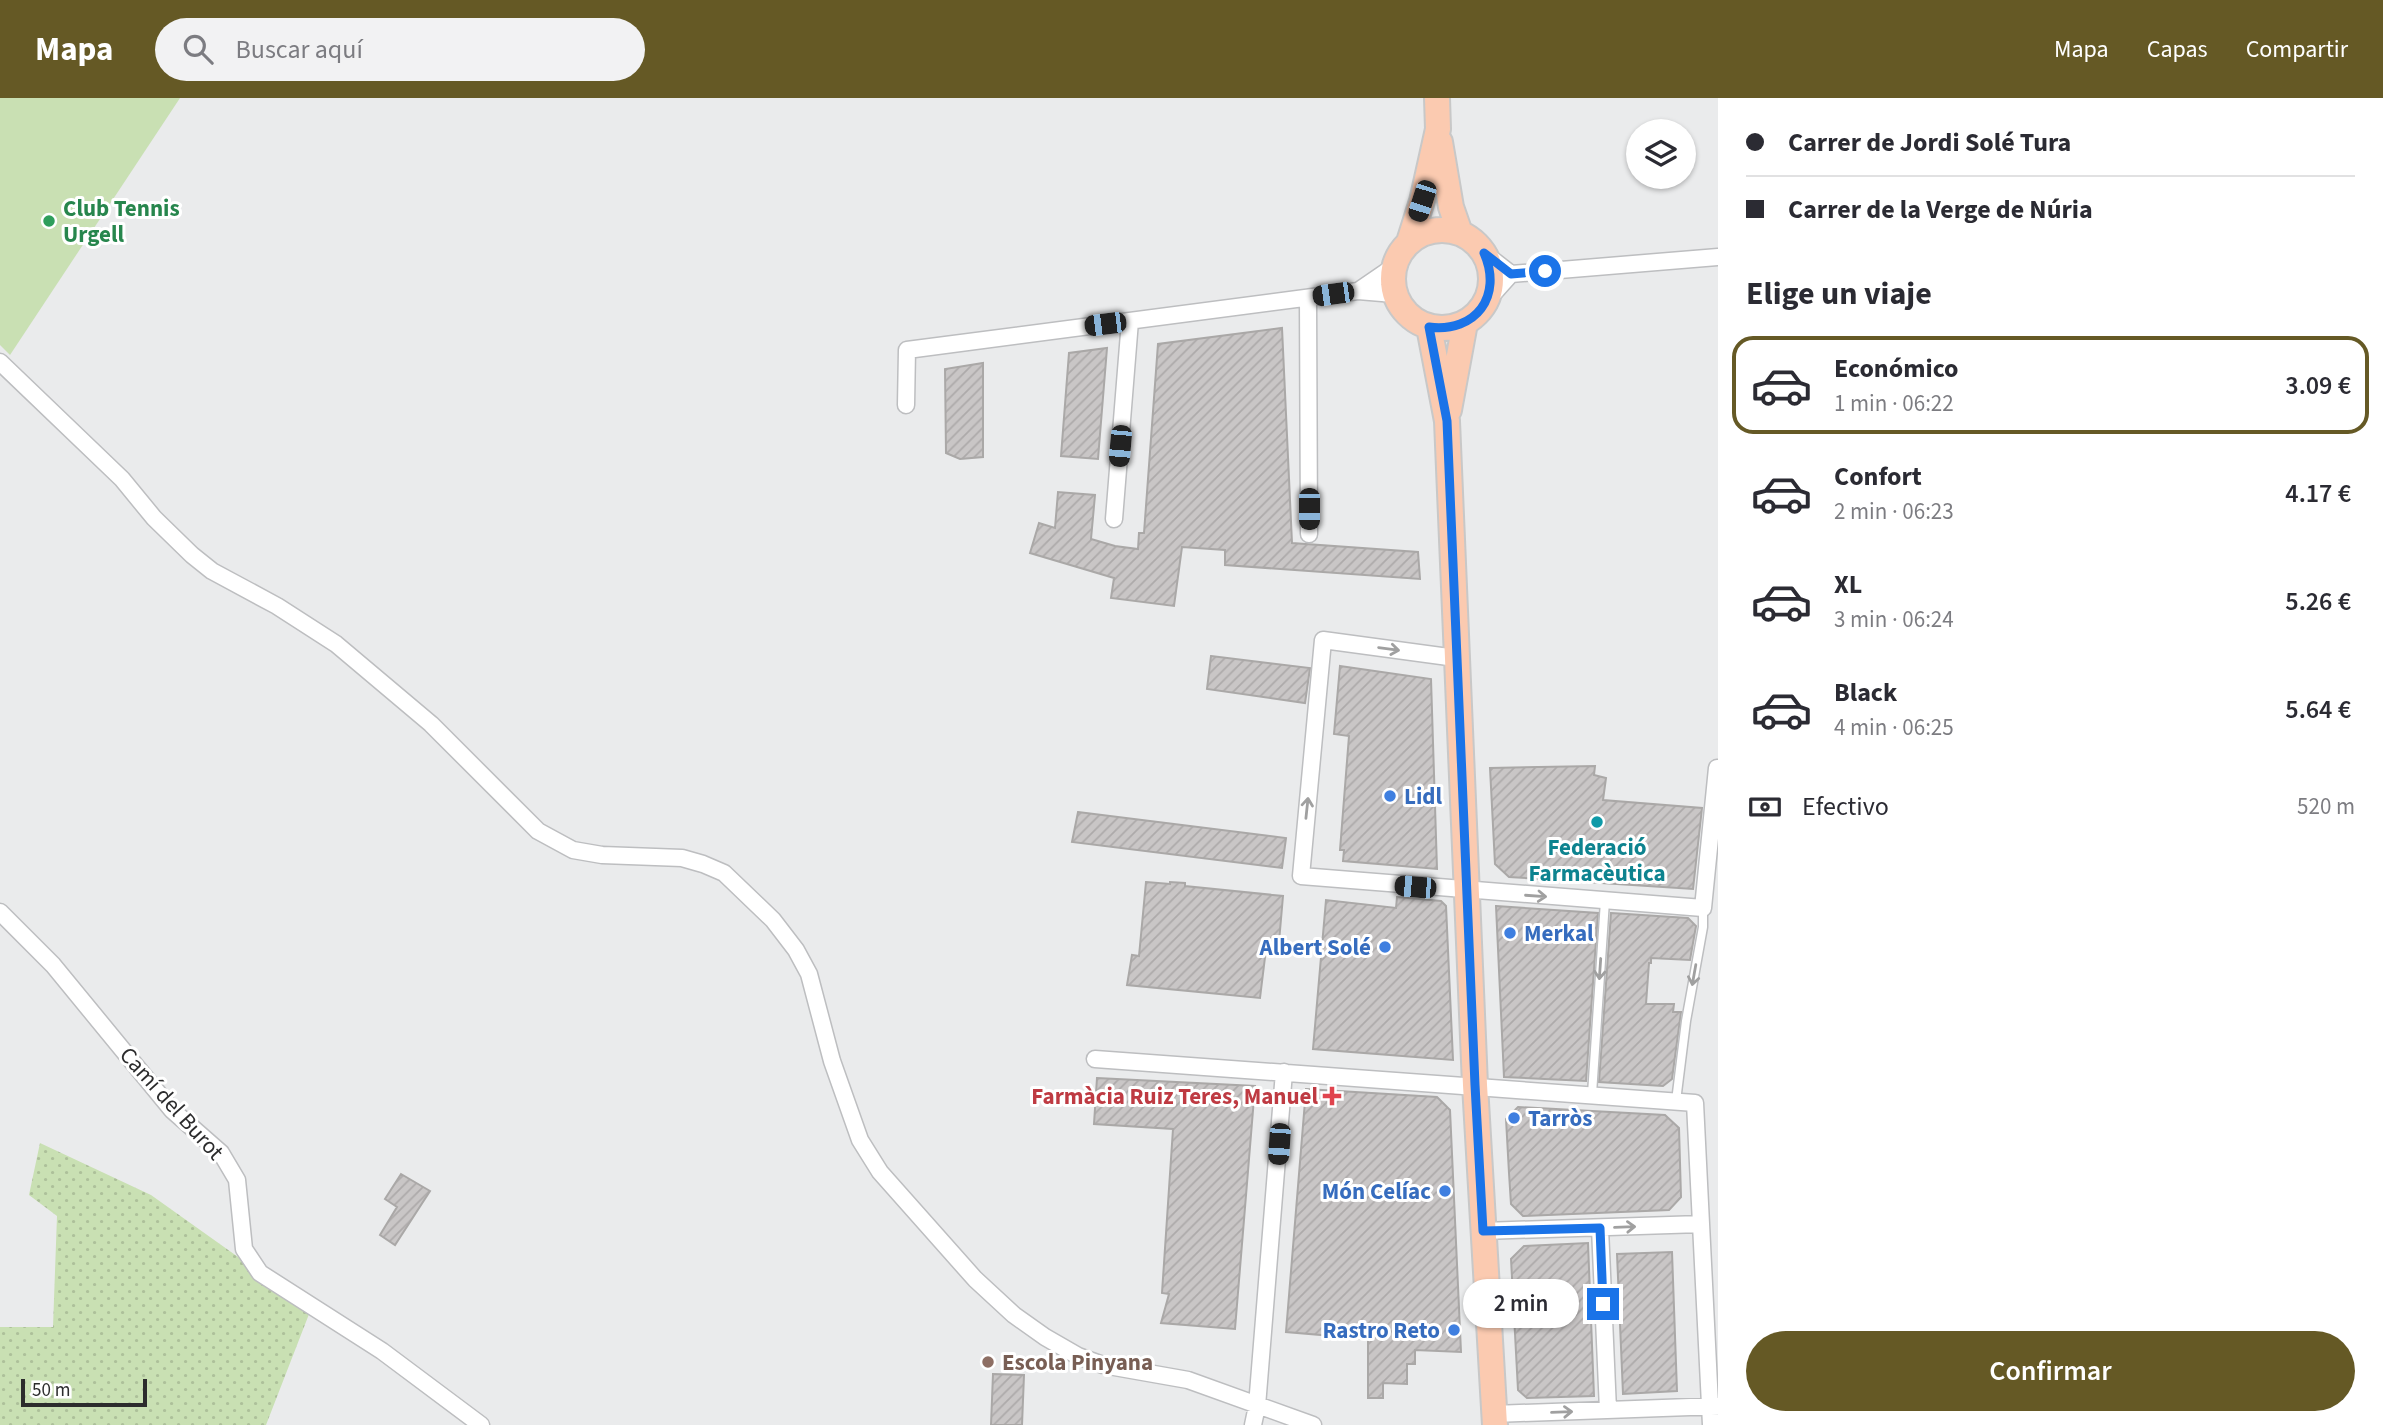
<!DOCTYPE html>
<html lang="es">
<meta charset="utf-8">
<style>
:root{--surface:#fff;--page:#f2f2f3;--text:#2b2b33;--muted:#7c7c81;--line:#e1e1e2;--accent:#655925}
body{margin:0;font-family:"Source Sans 3",sans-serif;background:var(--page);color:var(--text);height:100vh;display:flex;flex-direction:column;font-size:26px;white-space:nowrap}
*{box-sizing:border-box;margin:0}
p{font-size:23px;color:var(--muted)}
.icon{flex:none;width:38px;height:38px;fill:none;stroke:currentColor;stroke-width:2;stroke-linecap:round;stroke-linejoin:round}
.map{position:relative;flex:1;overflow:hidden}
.side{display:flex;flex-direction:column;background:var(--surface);width:665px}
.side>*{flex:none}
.top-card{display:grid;align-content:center;height:154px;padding:0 28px;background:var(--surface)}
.controls{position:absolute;left:1626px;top:21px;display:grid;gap:14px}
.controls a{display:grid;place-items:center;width:70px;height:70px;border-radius:50%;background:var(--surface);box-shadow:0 2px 5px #0004;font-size:35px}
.scale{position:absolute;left:21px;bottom:18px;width:126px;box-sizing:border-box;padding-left:7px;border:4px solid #2c2c2d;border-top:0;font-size:19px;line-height:24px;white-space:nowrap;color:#2c2c2d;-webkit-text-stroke:5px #fff;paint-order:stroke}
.end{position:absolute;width:32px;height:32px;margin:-16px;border:9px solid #1a73e8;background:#fff;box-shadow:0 0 0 4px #fff}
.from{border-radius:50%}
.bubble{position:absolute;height:49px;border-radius:24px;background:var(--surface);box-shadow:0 2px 5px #0004;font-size:23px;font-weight:600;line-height:49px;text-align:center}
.car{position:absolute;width:21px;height:42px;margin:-21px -10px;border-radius:9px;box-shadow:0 0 5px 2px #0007;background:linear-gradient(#222 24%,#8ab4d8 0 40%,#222 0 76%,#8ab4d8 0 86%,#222 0)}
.top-card b{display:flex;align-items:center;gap:24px;height:66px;font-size:26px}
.top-card b+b{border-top:2px solid var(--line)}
.top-card i{width:18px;height:18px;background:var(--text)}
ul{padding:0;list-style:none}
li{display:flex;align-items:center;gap:21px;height:98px;margin:0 14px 10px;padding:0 14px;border:4px solid transparent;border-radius:21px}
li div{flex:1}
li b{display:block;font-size:26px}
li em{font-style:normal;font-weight:600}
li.on{border-color:var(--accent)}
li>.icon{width:63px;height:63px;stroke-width:1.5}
h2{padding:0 28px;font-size:32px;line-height:84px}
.pay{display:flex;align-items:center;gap:18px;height:77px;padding:0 28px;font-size:26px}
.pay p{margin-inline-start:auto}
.cta{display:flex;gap:14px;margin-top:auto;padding:14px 28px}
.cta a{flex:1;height:80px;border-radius:42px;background:var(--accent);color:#fff;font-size:28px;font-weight:600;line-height:80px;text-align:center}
header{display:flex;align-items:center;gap:42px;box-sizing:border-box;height:98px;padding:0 35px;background:var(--accent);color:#fff}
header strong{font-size:33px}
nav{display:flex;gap:38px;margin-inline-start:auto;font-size:24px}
.search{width:490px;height:63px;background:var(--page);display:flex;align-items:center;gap:18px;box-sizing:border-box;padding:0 24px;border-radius:38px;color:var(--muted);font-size:26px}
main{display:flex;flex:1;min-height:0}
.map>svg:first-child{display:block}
</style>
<header>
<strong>Mapa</strong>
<div class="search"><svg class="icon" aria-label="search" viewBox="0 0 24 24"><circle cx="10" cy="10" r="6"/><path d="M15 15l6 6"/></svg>Buscar aquí</div>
<nav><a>Mapa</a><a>Capas</a><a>Compartir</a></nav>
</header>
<main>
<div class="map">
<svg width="1718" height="1327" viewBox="0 0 1718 1327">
<defs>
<pattern id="grass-dots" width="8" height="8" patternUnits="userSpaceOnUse" patternTransform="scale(1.75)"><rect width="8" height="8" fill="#c9e0b3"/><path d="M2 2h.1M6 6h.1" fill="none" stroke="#adc09a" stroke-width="1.8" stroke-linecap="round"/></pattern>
<pattern id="building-hatch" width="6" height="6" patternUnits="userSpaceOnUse" patternTransform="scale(1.75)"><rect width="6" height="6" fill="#c9c6c6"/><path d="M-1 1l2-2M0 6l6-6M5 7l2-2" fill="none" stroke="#adaaaa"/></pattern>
</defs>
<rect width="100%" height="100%" fill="#eaebec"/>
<path fill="url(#grass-dots)" d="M40,1045L151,1097L311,1211L266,1327H0V1229H53L57,1118L29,1097Z"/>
<path fill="#c9e0b3" d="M0,0H180L10,257L0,247Z"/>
<path fill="url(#building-hatch)" stroke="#aaa8a7" stroke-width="2" d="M1282,230L1292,445L1418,454L1420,481L1225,467V452L1182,449L1174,508L1111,500L1114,480L1030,455L1039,425L1055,430L1058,394L1095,397L1091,441L1115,448L1138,451L1139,435H1144L1158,246Z
M1107,250L1098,361L1061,358L1069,255Z
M983,265V359L960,361L946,355L945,271Z
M1211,558L1310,570L1305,605L1207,591Z
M1340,568L1431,581L1437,771L1343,763L1344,752H1340L1349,638L1334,636Z
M1595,668L1594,677L1606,680L1603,702L1702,710L1693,791L1509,779L1495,766L1490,670Z
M1078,714L1286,740L1282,770L1072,744Z
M1146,784L1170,786V784L1185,785V788L1283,798L1279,844L1267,843L1260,900L1127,887L1132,857L1139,858Z
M1397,799L1441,803L1446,808L1453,962L1313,951L1326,802L1396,810Z
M1496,808L1598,815L1586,983L1504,979Z
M1611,815L1688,820L1696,828L1690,862L1651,860V865H1649L1646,906H1674L1673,914H1681L1672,981L1663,988L1599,984Z
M1097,980L1255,988L1235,1231L1161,1225L1169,1196L1162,1195L1173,1031L1094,1026Z
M1306,991L1437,999L1450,1012L1461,1254L1415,1252V1266H1407V1286L1383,1285V1300H1368V1241L1286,1234Z
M1518,1009L1665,1017L1679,1030L1681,1099L1669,1112L1523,1118L1511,1106L1509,1075L1506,1021Z
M401,1076L430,1093L395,1147L380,1137L397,1109L385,1101Z
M1588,1145L1594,1298L1527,1300L1518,1292L1511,1161L1524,1148Z
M1672,1154L1677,1293L1623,1296L1617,1156Z
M993,1276L1024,1277L1022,1327H991Z"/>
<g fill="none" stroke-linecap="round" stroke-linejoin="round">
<g stroke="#bdbec0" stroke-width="11">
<path id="service" d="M1592,996L1605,803
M1676,1003L1686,923L1703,829V810"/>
</g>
<g stroke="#bdbec0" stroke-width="19">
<path id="minor" d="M1484,155L1511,176
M1358,193L1393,169
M1308,200L1309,436
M1484,206L1511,176L1718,159
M0,264L122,381L154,420L192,457L212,473L277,508L336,546L431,626L538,733L573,752L602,757L682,760L703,766L724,775L773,822L796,852L809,876L832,963L860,1042L880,1074L975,1181L1014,1217L1045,1239L1078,1258L1103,1267L1188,1282L1313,1327
M906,307L907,252L1358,193L1394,196
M1114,421L1130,223
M1456,560L1323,542L1301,778L1703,810L1717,670
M0,814L53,867L172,1012L221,1055L237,1082L244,1151L260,1175L382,1253L481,1327
M1095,961L1695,1005L1711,1327
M1600,1130L1608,1312
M1483,1133L1701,1126
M1494,1316L1718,1308
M1253,1327L1257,1308L1284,974"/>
</g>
<g stroke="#c8c8c8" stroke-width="28">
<path id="primary" d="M1440,44L1451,109L1460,135
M1393 181a49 49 0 1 1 98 0a49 49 0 1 1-98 0Z
M1409,144L1422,103L1438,31L1437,0
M1429,229L1447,323L1475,987L1495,1327
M1449,312L1465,225"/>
</g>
<use href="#service" stroke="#fff" stroke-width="8"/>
<use href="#minor" stroke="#fff" stroke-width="16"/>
<use href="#primary" stroke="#fbcab0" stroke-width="24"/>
</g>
<defs><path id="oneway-shaft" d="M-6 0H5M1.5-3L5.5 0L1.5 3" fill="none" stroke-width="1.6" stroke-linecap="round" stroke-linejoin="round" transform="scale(1.75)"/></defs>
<g stroke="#a0a0a0">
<use href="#oneway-shaft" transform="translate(1389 551) rotate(8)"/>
<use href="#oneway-shaft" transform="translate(1307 710) rotate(-84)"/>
<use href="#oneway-shaft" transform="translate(1536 798) rotate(4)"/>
<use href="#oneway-shaft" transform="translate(1600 871) rotate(94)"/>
<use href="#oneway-shaft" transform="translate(1694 877) rotate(100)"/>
<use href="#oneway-shaft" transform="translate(1625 1129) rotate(-2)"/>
<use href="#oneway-shaft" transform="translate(1562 1314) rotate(-2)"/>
</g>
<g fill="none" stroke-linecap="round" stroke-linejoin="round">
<path stroke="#1a73e8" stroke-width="9" d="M1545,173L1511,176L1484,155C1503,198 1476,235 1429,229L1447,323L1475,987L1483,1133L1600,1130L1603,1206"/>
</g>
<circle fill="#2e9e5b" stroke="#fff" stroke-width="2.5" cx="49" cy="123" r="7"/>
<g fill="#3f7fe0" stroke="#fff" stroke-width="2.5">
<circle cx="1390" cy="698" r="7"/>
<circle cx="1510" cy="835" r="7"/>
<circle cx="1385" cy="849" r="7"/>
<circle cx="1514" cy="1020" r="7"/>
<circle cx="1445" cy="1093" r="7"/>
<circle cx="1454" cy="1232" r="7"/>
</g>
<circle fill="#0f9aa8" stroke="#fff" stroke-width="2.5" cx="1597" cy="724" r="7"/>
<path fill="#e0444e" stroke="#fff" stroke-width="2.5" d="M1328.5 987.5h7v7h7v7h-7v7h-7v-7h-7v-7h7z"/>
<circle fill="#8d6e63" stroke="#fff" stroke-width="2.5" cx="988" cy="1264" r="7"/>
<g text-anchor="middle" stroke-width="6" stroke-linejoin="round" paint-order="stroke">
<g font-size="23" font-weight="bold" fill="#27864d" stroke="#fff" text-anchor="start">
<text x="63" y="118">Club Tennis<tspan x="63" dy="26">Urgell</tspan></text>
</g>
<g font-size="23" font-weight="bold" fill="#366cbe" stroke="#fff" text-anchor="start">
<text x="1404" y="706">Lidl</text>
<text x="1524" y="843">Merkal</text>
<text x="1371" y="857" text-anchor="end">Albert Solé</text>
<text x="1528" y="1028">Tarròs</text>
<text x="1431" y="1101" text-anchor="end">Món Celíac</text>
<text x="1440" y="1240" text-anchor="end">Rastro Reto</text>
</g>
<g font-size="23" font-weight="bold" fill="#0d838f" stroke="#fff">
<text x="1597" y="757">Federació<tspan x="1597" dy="26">Farmacèutica</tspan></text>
</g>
<g font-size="23" font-weight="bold" fill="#be3a42" stroke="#fff" text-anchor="end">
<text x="1318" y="1006">Farmàcia Ruiz Teres, Manuel</text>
</g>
<g font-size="23" fill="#2c2c2d" stroke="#fff">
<text transform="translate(172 1005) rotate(48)" y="8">Camí del Burot</text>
</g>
<g font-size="23" font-weight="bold" fill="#785e54" stroke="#fff" text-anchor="start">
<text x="1002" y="1272">Escola Pinyana</text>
</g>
</g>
</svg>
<div class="controls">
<a><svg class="icon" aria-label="layers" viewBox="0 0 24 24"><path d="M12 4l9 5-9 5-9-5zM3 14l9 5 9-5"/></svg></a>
</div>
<div class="scale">50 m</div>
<i class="end from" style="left:1545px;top:173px"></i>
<i class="end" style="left:1603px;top:1206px"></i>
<div class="bubble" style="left:1463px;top:1181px;width:116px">2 min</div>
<i class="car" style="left:1422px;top:103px;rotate:198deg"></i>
<i class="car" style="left:1333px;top:196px;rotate:262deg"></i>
<i class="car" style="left:1105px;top:226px;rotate:263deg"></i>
<i class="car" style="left:1120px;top:348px;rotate:185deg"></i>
<i class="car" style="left:1309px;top:411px;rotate:180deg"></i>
<i class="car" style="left:1415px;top:789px;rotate:275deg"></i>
<i class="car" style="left:1279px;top:1046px;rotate:184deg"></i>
</div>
<section class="side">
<div class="top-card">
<b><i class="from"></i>Carrer de Jordi Solé Tura</b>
<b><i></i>Carrer de la Verge de Núria</b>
</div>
<h2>Elige un viaje</h2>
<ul>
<li class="on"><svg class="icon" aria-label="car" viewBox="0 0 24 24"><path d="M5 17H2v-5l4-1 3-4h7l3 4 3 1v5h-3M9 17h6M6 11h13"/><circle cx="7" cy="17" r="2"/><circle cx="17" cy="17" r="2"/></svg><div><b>Económico</b><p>1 min · 06:22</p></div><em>3.09 €</em></li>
<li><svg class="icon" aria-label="car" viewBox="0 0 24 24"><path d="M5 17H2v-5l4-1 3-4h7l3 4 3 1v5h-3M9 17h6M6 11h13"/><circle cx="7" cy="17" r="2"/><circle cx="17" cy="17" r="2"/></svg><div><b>Confort</b><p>2 min · 06:23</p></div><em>4.17 €</em></li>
<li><svg class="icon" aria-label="car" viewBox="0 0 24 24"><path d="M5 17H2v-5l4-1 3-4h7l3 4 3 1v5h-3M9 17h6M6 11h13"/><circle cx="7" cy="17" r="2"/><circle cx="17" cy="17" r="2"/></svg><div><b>XL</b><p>3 min · 06:24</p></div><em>5.26 €</em></li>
<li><svg class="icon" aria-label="car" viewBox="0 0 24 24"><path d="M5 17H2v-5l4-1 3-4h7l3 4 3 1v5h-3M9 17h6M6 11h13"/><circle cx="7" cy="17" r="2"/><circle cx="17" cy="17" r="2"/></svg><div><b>Black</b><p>4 min · 06:25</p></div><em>5.64 €</em></li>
</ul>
<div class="pay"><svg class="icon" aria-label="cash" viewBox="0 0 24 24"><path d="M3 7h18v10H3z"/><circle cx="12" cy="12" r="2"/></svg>Efectivo<p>520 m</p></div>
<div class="cta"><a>Confirmar</a></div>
</section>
</main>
